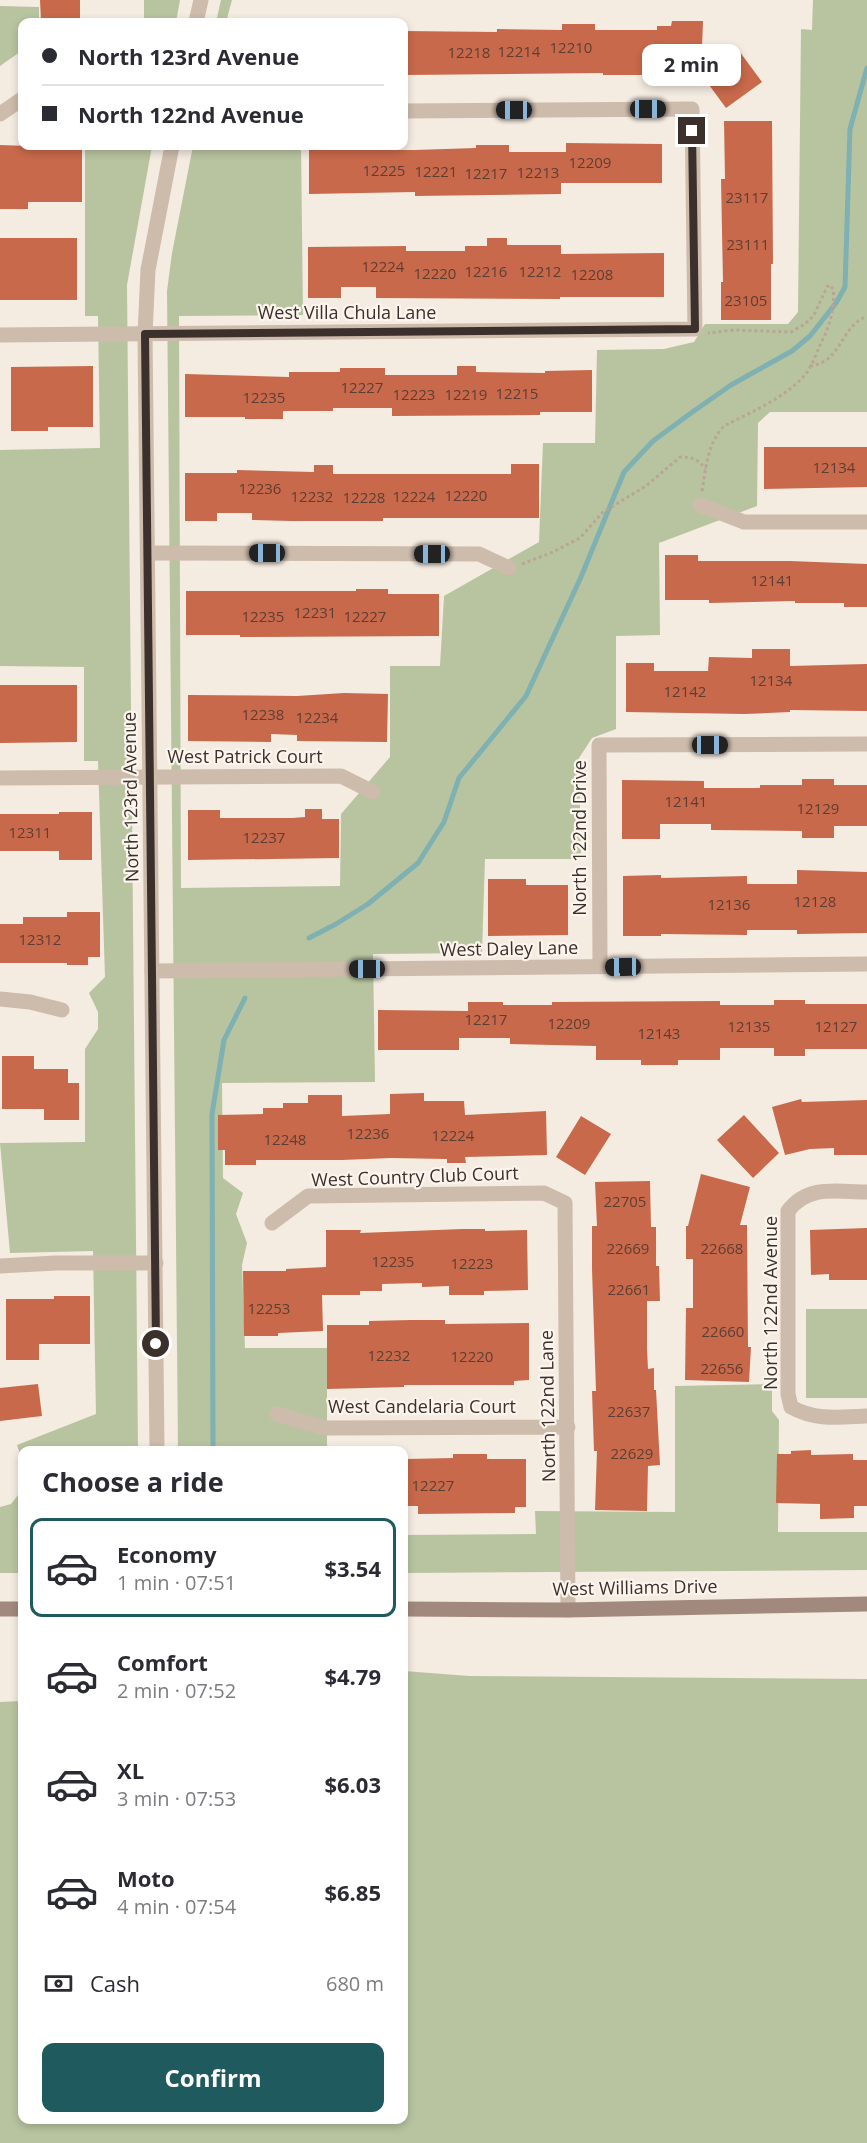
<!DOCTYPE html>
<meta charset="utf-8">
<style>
:root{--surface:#fff;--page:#f7f7f7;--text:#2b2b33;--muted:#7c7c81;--line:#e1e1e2;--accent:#1f5a5e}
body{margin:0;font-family:"Open Sans",sans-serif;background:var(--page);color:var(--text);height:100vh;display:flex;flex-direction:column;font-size:22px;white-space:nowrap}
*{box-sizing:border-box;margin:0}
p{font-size:20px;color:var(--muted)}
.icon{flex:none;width:33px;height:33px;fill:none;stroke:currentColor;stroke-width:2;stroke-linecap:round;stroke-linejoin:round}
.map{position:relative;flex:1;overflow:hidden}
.details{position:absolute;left:18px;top:1446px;width:390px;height:678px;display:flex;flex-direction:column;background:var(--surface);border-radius:12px;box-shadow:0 3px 9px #0003}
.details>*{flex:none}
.banner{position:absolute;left:18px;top:18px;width:390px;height:132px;border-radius:12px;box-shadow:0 3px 9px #0003;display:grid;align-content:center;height:132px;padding:0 24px;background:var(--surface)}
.end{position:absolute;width:27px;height:27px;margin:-14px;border:8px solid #3b302b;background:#fff;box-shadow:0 0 0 3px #fff}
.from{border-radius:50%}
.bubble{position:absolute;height:42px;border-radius:12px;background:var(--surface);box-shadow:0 3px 9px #0003;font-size:20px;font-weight:700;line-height:42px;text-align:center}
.car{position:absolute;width:18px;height:36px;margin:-18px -9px;border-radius:8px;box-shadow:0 0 4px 2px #0007;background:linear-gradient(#222 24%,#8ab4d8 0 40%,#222 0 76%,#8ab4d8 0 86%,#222 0)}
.banner b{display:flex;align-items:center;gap:21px;height:57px;font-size:22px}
.banner b+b{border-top:2px solid var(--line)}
.banner i{width:15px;height:15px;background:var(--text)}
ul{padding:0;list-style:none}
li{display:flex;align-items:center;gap:18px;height:99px;margin:0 12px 9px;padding:0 12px;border:3px solid transparent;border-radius:12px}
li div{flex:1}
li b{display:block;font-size:22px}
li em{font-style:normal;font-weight:700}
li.active{border-color:var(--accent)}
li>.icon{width:54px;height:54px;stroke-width:1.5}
h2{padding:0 24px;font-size:27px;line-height:72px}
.pay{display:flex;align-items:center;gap:15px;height:66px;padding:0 24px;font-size:22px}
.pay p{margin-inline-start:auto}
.action{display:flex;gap:12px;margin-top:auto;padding:12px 24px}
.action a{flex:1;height:69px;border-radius:12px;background:var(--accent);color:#fff;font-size:24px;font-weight:700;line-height:69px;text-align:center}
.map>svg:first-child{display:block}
</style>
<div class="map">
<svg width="867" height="2143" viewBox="0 0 867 2143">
<rect width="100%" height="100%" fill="#f4ebe1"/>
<path fill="#b8c4a0" d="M144,0H180L176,22H144Z
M221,0H232L226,22H216Z
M813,0H867V412H770L758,423L757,506L659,543L660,635L616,636V729L592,738L579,758L581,859H485L482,953L373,954L375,1082L222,1083L223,1178L243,1193L236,1214L247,1243L242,1265L245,1348H327V1450H178L167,291L172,253L193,146H301L303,315L179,316L181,888L340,886L341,814L390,757V666H440L444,596L539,542L543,443H595L597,350L664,349L694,342L705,324H788L798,312L801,29L812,30Z
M0,6L39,7V22H22V53L17,54L0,66Z
M85,146H152L127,285L138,1450H22V1460L17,1445L96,1414L93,1251L10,1253L0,1143L85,1142V1049L98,1029V1012L89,993L105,977L98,761H84V667L0,666V450L100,448L98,316H85Z
M806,1309H867V1398H806Z
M772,1384V1411L779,1420L778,1532H867V1570L404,1573V1535L536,1534L535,1511L675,1512V1386Z
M22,1490V1573H0V1507L11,1504Z
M404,1671L469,1676L867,1679V2143H0V1702L22,1701V2120H404Z"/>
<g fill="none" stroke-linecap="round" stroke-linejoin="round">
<path stroke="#7fb0b2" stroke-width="5" d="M309,938L336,924L368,904L418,863L444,822L459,778L526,696L581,577L624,472L653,441L691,413L731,385L792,351L810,336L836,303L845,287L850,129L867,68
M213,1450L212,1114L224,1040L245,998"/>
</g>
<path fill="#c8694b" d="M40,0H80V21H41Z
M672,21H703L701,74L645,72V75H603V73L404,75V31L497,32V29L562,30V24H595V30H657V26H671Z
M737,48L762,82L726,108L701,74Z
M724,121H772L773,264H771V320H721V282H723L721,179H725Z
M566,143L662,144V183H561V194L415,196V192L309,194V147H341V150H415L476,148V145H509V152H566Z
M0,145L28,146V150H59V146H82V202H28V209H0Z
M0,238H77V300H0Z
M487,238H507V245H561V254L664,253V297H560V299L376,298V287H341V298H308V247L406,246V251H465V246H487Z
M93,366V427H48V431H11V367Z
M457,366H476V372L545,373V371L592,370V412H540V415L392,416V408H333V411H283V419H245V417H185V374L289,377V372H340V368H385V375H457Z
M764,447H867V487L764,489Z
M511,464H539V518H383V521H291L252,520V513H217V521H185V473H237V470L314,472V465H333V474H511Z
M665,555H698V561H790L867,564V607H844V603H795V601L709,603V600H665Z
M356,589H388V594H439V636L240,637V635H186V591H356Z
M752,649H790V666L867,664V711L790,710V712L745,714L626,712V663H654V671H708L709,657L752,658Z
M0,685H77V742L0,743Z
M344,693L388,694L387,742L297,741V735L271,734V742L188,741V695L297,696Z
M802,779H834V785H867V826H834V838H802V831L711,830V824H660V839H622V780L704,781V788H760V785H802Z
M305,809H322V819H339V858L188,860V810H220V818H292L305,817Z
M59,812H92V860H59V851H0V814H59Z
M797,870L867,872V933L797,934V930H747V935L661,934V936H623V876L661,875V878L747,876V884H797Z
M488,879H526V885H568V935L488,936Z
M67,912H100V957H88V965H67V963H0V924H23V917H67Z
M774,1000H805V1004H867V1049H805V1056H774V1048H720V1060H678V1065H641V1060H596V1046L510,1044V1038H459V1050H378V1010L468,1011V1002H503V1005H552V1002L720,1001V1005H774Z
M2,1056H34V1069H68V1083H79V1120H44V1109H2Z
M424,1093V1101H464L465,1115L546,1111L547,1155L465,1157L466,1163H447V1159L391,1158L342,1160H256V1165H225V1150H218V1115L263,1114V1108H283V1103H308V1095H342V1116L390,1114V1094Z
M801,1099L802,1102L867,1100V1155H834V1148L810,1149L785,1155L772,1107Z
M744,1115L779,1153L753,1178L717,1140Z
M581,1116L611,1134L585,1175L556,1157Z
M701,1174L750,1187L740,1225H747L748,1347H751L749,1382L685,1380L686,1308H693V1259H686V1226H688Z
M650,1181L651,1227H656V1266H659L660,1301H647V1349L648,1369L654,1368V1390H656L660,1465L648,1466L647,1511L595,1510L597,1451H594L592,1391H596L592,1269V1226H597L595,1182Z
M867,1228V1280H829V1274L811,1275L810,1230Z
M463,1229H485V1231L527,1230L528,1290L484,1291V1295H449V1286L422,1287V1283L382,1284V1291H360V1295H322L323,1331L278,1333V1336H244L243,1271H286V1269L326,1267V1230H361L360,1233Z
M54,1296H90V1344H39V1360H6V1299H54Z
M411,1320H445V1324L529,1323V1380L514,1381V1385H404V1387L327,1389V1325H369V1321Z
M38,1384L42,1416L0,1421V1388Z
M811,1450V1455L853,1454V1460H867V1506H854V1518L820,1519V1504L776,1503L777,1454H791V1451Z
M453,1454H487V1459H526V1507H515V1513L418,1514V1506H408L407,1459L453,1458Z"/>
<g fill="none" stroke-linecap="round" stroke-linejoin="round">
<path stroke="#b9a596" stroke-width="3" stroke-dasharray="3 3" stroke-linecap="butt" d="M810,366C842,361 839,331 863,318L867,319
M702,491C706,468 707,444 724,426C751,412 783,399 804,376C812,367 816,354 821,343C830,326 835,307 833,289L830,285L827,287L814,315L805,324L791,332L734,330L708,333
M522,564L553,552L580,538L603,512L646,486L680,457C692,457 698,459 706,469"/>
<path stroke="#cdbbac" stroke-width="15" d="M0,114L22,99
M0,335L695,329L692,109L404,111
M700,505L744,522H867
M148,553L479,554L509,568
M0,778L341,776L373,792
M600,967L599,745L867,744
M152,971L867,964
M0,999L30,1002L62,1010
M867,1192C837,1192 808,1184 788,1211V1394L791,1407C816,1421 840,1417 867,1416
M272,1223L308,1196L544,1193L565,1203L568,1610
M0,1266L56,1263H156
M277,1414L324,1428L568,1427"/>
<path stroke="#cdbbac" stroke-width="15" d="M196,22L201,0
M157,1450L145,334L148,270L172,146"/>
<path stroke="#a18a7d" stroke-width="15" d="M0,1609H22
M404,1609L568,1610L867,1604"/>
</g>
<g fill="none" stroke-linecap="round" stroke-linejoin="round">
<path stroke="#3b302b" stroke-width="8" d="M156,1344L145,334L695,329L692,131"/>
</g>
<g text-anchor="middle" stroke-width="4.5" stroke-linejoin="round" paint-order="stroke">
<g font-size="15" fill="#5e3e33">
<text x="571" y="53">12210</text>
<text x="519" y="57">12214</text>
<text x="469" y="58">12218</text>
<text x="590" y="168">12209</text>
<text x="384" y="176">12225</text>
<text x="436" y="177">12221</text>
<text x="538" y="178">12213</text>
<text x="486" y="179">12217</text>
<text x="747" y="203">23117</text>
<text x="748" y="250">23111</text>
<text x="383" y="272">12224</text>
<text x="486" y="277">12216</text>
<text x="540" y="277">12212</text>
<text x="435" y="279">12220</text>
<text x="592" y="280">12208</text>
<text x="746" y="306">23105</text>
<text x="362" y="393">12227</text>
<text x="517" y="399">12215</text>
<text x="414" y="400">12223</text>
<text x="466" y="400">12219</text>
<text x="264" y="403">12235</text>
<text x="834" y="473">12134</text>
<text x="260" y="494">12236</text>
<text x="466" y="501">12220</text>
<text x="312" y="502">12232</text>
<text x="414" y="502">12224</text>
<text x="364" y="503">12228</text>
<text x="772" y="586">12141</text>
<text x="315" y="618">12231</text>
<text x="263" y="622">12235</text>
<text x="365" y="622">12227</text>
<text x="771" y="686">12134</text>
<text x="685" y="697">12142</text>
<text x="263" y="720">12238</text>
<text x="317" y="723">12234</text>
<text x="686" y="807">12141</text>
<text x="818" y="814">12129</text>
<text x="30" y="838">12311</text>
<text x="264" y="843">12237</text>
<text x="815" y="907">12128</text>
<text x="729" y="910">12136</text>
<text x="40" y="945">12312</text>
<text x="486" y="1025">12217</text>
<text x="569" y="1029">12209</text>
<text x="749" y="1032">12135</text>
<text x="836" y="1032">12127</text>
<text x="659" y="1039">12143</text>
<text x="368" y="1139">12236</text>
<text x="453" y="1141">12224</text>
<text x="285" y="1145">12248</text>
<text x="625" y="1207">22705</text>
<text x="628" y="1254">22669</text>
<text x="722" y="1254">22668</text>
<text x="393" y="1267">12235</text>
<text x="472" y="1269">12223</text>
<text x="629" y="1295">22661</text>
<text x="269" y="1314">12253</text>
<text x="723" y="1337">22660</text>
<text x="389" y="1361">12232</text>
<text x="472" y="1362">12220</text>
<text x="722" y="1374">22656</text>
<text x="629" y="1417">22637</text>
<text x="632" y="1459">22629</text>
<text x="433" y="1491">12227</text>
</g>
<g font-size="18" fill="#3b302b" stroke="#fbf5ee">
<text x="347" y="319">West Villa Chula Lane</text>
<text x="245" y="763">West Patrick Court</text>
<text transform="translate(131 797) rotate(-91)" y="6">North 123rd Avenue</text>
<text transform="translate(580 838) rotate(-90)" y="6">North 122nd Drive</text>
<text transform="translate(509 949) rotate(-1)" y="6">West Daley Lane</text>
<text transform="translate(415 1177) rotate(-2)" y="6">West Country Club Court</text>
<text transform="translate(771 1303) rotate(-90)" y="6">North 122nd Avenue</text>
<text transform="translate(548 1406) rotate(-91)" y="6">North 122nd Lane</text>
<text x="422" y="1413">West Candelaria Court</text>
<text transform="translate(635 1588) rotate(-1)" y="6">West Williams Drive</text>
</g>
</g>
</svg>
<i class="end from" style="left:156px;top:1344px"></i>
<i class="end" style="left:692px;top:131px"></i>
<div class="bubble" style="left:642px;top:44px;width:99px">2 min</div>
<i class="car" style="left:648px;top:109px;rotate:90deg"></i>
<i class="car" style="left:514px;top:110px;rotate:270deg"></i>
<i class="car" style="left:267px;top:553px;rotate:270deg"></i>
<i class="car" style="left:432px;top:554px;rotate:270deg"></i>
<i class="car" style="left:710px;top:745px;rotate:90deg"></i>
<i class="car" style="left:623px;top:967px;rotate:269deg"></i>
<i class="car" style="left:367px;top:969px;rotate:270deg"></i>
<div class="banner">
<b><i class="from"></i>North 123rd Avenue</b>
<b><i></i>North 122nd Avenue</b>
</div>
<section class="details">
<h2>Choose a ride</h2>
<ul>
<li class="active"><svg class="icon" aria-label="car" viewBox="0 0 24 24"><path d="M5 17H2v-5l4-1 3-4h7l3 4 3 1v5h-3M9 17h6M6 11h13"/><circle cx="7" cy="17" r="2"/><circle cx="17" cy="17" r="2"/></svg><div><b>Economy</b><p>1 min · 07:51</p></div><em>$3.54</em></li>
<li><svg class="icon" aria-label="car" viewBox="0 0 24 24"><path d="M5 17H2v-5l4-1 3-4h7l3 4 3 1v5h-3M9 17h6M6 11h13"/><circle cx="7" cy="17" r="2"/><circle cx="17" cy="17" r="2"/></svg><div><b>Comfort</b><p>2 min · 07:52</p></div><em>$4.79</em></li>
<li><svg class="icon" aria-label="car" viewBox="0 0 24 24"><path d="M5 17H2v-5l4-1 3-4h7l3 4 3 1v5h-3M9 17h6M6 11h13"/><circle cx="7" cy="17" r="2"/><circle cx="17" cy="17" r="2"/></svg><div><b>XL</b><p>3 min · 07:53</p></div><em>$6.03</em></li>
<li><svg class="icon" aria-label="car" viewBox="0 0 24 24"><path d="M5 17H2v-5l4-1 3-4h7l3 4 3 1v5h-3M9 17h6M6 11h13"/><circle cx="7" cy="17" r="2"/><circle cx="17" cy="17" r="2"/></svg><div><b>Moto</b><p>4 min · 07:54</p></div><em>$6.85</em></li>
</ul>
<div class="pay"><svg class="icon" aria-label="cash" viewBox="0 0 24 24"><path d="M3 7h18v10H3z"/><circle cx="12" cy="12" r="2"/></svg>Cash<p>680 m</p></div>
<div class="action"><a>Confirm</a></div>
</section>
</div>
